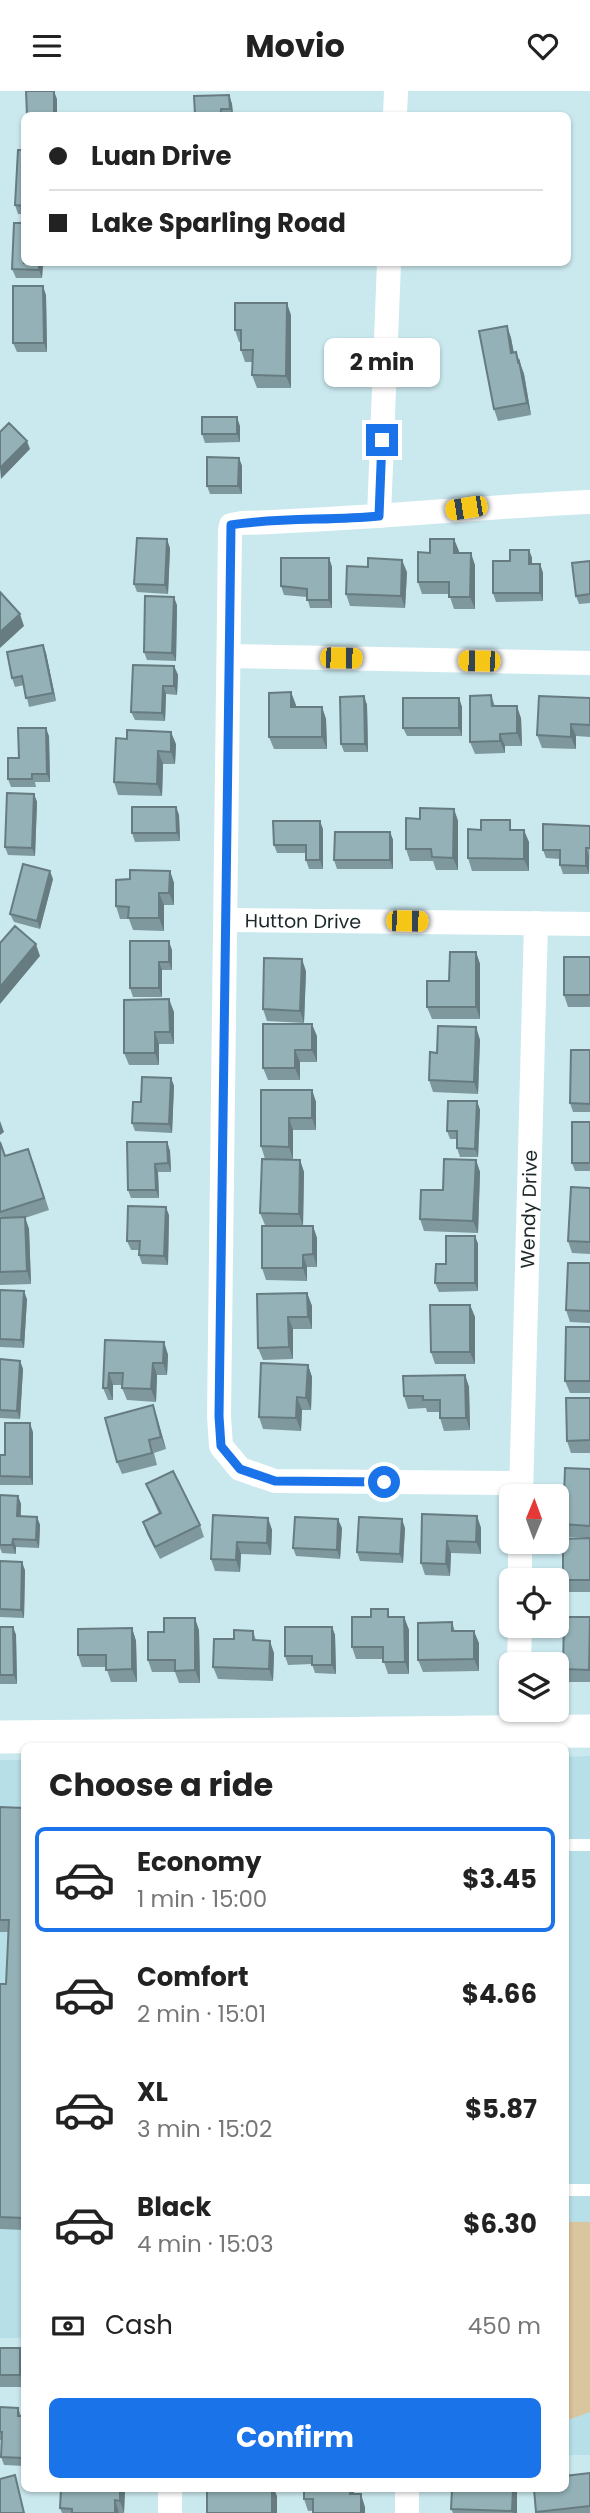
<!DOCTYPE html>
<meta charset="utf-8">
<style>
:root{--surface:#fff;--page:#f2f2f2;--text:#222;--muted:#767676;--line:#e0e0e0;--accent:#1a73e8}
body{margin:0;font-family:Poppins,sans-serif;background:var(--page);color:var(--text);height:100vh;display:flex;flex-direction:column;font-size:26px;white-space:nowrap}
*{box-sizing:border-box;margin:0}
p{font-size:23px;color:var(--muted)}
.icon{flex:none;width:38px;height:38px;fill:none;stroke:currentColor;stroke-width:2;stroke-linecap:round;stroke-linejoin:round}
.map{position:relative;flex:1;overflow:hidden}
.side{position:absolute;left:21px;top:1652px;width:548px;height:749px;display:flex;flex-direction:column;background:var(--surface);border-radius:10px;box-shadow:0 2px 5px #0004}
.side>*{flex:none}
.guide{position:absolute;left:21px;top:21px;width:550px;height:154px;border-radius:10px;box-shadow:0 2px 5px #0004;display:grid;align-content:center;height:154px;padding:0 28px;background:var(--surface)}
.needle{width:46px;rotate:1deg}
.buttons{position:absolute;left:499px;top:1393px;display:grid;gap:14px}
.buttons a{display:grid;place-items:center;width:70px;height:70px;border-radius:10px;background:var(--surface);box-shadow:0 2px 5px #0004;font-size:35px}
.end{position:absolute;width:32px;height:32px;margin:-16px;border:9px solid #1a73e8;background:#fff;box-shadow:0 0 0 4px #fff}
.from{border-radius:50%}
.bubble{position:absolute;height:49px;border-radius:10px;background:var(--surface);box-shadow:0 2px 5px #0004;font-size:23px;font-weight:700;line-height:49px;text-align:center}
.car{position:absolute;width:21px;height:42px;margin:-21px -10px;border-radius:9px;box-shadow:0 0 5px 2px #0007;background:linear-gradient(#f5c518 24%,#345 0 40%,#f5c518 0 76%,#345 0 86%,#f5c518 0)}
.guide b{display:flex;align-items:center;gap:24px;height:66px;font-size:26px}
.guide b+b{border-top:2px solid var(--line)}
.guide i{width:18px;height:18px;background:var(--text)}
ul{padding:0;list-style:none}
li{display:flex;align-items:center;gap:21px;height:105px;margin:0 14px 10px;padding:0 14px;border:4px solid transparent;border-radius:10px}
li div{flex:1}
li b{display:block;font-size:26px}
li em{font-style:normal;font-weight:700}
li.active{border-color:var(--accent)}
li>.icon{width:63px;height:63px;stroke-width:1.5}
h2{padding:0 28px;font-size:32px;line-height:84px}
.pay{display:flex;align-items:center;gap:18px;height:77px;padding:0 28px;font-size:26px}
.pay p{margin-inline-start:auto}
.primary-button{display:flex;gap:14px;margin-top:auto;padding:14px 28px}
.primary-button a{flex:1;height:80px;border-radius:10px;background:var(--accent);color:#fff;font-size:28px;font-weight:700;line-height:80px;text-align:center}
header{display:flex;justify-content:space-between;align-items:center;height:91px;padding:0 28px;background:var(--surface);font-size:32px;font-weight:700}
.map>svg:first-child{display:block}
</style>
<header><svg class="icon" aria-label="menu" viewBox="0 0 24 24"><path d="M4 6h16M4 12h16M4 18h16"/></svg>Movio<svg class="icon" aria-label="heart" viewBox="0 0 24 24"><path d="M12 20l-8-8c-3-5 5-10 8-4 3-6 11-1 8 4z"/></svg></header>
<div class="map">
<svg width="590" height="2422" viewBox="0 0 590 2422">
<rect width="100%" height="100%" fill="#cae9ef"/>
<path fill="#b7dfe7" d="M590,1665V2364H565V1666Z
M0,1669H24V2247H0Z"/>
<path fill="#dac69e" d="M565,2131H590V2321L565,2330Z"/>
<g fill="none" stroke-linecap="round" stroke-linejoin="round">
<path stroke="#fff" stroke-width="12" d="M565,1754H590
M565,2099H590"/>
<g stroke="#fff" stroke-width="24">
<path d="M395,24L396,0"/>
<path d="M379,425L389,172"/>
<path d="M230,565L590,572"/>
<path id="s1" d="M226,829L590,833"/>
<path d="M521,1392L275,1390L240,1378L221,1355L219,1325L230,440L231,434L242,432C358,429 474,416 590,411"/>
<path id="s2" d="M521,1405L536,832"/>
<path d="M520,1489V1451"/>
<path d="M519,1573L520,1535"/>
<path d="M519,1640V1619"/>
<path d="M170,2422V2398"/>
<path d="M407,2422V2398"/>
</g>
<path stroke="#fff" stroke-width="33" d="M0,1646L590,1640"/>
</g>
<path fill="#7e989d" d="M229,4L232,13L233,24H195Z
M24,59V123H18L15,114Z
M43,172L42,187H16L12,178Z
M46,204L47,261H17L13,252Z
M291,224V297H257L252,284V271H245L241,259V251H239L235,239Z
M507,235L511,247L514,262L516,261L524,283L531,324L498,330L494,318Z
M240,335V351L205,352L202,343Z
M239,367L242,375V403H210L207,395Z
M454,448L459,462L475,474V518H454L449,503H422L418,491L430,462Z
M170,457L168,503L137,501L134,493Z
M529,459L532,467V473H540L543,482V510L496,511L493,502L510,470Z
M329,467L332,476V517H310L307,506L284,504L281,495Z
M590,470V512L579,513L576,505Z
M407,481L405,517L350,515L346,503Z
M177,514L176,570L147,569L144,561Z
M43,554L46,562L56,610L29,616L24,594L15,596L12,587Z
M174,575L178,584L177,604L166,603L165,630L135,629L131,621Z
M291,601L296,616H322L326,628L327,658H274L269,646Z
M491,604L495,615L521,627L522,655H505V662L475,663L470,651Z
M364,605L367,614L368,661H344L341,653Z
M459,607L462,616V645H407L403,637Z
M590,607V646L576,645V658L542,657L537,644Z
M49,645L50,691H35L36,696H11L8,688L19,667Z
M116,647L176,653L175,673H163L162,705L118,704L114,691Z
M34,703L37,711L35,765L8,764L5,756Z
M176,716L179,724L180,750L135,751L132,742Z
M454,718L458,730V779H436L433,770H410L406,758L420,728Z
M590,735L589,783H563L560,774V768L546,767L543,759Z
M323,738V778H309L306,769V762H277L274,754Z
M514,739L529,751V780H472L468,767Z
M390,741L393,749V778H337L334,769Z
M170,780L174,792V814H164V840L133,839L129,828H120L116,815L130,788Z
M53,788L40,838L14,831L10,823Z
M172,859V879H162V906H133L130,897Z
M476,861L480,873V928H432L427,916Z
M590,866V916H568L564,904Z
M306,880L304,932L267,930L263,918Z
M174,921V953H159V974H129L124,962Z
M476,936L480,949L478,1003L433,1001L429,989L437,962Z
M317,945V971H300V989H268L263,977Z
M590,959V1021H573L570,1012Z
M171,987L174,995L172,1042L135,1040L132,1032L141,1011Z
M312,999L316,1011V1039H293V1068H265L261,1055Z
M477,1010L480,1019L478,1066H460L457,1057V1048H450L447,1040Z
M590,1031V1080H575L572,1072Z
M0,1051L5,1065L33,1070L49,1119L25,1127L29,1138L31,1193L0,1194V1127H1L0,1125Z
M167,1051L170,1060L171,1081H158L159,1107H131L128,1099Z
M300,1069L304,1081L303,1135H313L317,1147V1176H307V1190L266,1189L262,1177L298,1135L265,1134L260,1122Z
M476,1069L480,1081L478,1142L424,1140L420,1128L443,1099Z
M590,1097V1163L572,1162L568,1150Z
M169,1124L168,1174L142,1173L139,1164L140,1159H131L127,1150Z
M475,1145L478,1153V1200L439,1201L435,1192L446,1173Z
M590,1172V1232L570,1231L566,1219Z
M0,1199L27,1208L24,1257L0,1256Z
M307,1202L312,1215V1238H293V1268L263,1269L258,1257Z
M470,1214L475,1226V1273H435L431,1261Z
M590,1236V1302H570L565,1290Z
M105,1249L164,1251L168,1264L167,1284H157L156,1311L127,1309L122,1297V1294H113V1309H108L103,1297Z
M0,1268L20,1270L23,1278L20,1328L0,1327Z
M308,1274L312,1286L311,1319H302L301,1340L263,1338L259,1326Z
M465,1284L469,1296L470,1339L444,1340L440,1327V1321H427L426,1317L408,1318L404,1305Z
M590,1307V1362H571L567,1350Z
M153,1314L166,1358L154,1362L157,1374L122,1383L117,1371Z
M33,1341V1394H0V1364H5Z
M590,1378V1447L567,1446L563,1433Z
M146,1393L200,1434L204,1446L160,1468L147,1443L143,1431L159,1423Z
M0,1404L18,1405L21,1413V1425L37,1426L40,1434L39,1457L16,1456V1463L2,1462L0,1457Z
M477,1425L481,1437V1463L451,1462L450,1485L425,1484L421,1472Z
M268,1427L272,1439L271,1464L241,1463L240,1481L215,1480L211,1468Z
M342,1437L340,1468L296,1465L293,1457Z
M405,1437L403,1472L360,1470L357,1461Z
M590,1447V1501H568L563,1489Z
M0,1470L25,1479L24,1527L0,1526Z
M391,1526H404L409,1539V1583H388L383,1568H356L352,1556Z
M590,1526V1591H567L563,1578Z
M452,1531L455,1540L479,1552V1580L423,1581L418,1569Z
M0,1536H13L16,1544L17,1593H0Z
M332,1536L335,1544L336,1583L315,1582L312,1573L288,1574L285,1565Z
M132,1537L136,1550L137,1591H111L106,1576H82L78,1564Z
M199,1539L200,1592H179L175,1581H152L148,1569Z
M253,1540L256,1549L274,1562L273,1590L218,1588L213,1576L234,1548Z
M0,1716L24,1717V2139L0,2138V1893H6L8,1841H0Z
M0,2257H20L24,2268V2296H0Z
M0,2316L18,2317L21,2325H24V2375L4,2374L1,2366L2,2349H0Z
M590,2382V2422H537L536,2421Z
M125,2398L124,2422H62L60,2417Z
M354,2398V2403L365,2416L308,2420L304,2408Z
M452,2398H517V2422H453L451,2418Z"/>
<path fill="#677c80" d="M54,0L57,8V24H54Z
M229,4L232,13L233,24L230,18Z
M39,172H43L42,187L39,179Z
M43,195L46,204L47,261L44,252Z
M287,212L291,224V297L286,285Z
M507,235L511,247L516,274L511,262Z
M516,261L524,283L531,324L527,312Z
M237,326L240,335V351L237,343Z
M27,350L30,358L1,388L0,377Z
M239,367L242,375V403L238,395Z
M167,448L170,457L168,503L165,494Z
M454,448L459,460L458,474L454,462Z
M529,459L532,467V482L529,473Z
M471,462L475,474V518L470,506Z
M329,467L332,476V517L329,509Z
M402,469L407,481L405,517L401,505Z
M540,473L543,482V510L540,502Z
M174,506L177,514L176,570L172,562Z
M20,523L24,535L0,557V541Z
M43,554L46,562L56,610L53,602Z
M174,575L178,584L177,604L174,595Z
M163,595L166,603L165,630L162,622Z
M291,601L296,614V628L291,616Z
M364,605L367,614L368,661L365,653Z
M459,607L462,616V645L459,637Z
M517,615L521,627L522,655L517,642Z
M322,616L326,628L327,658L322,646Z
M571,633L576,645V658L571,646Z
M46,637L49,645L50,691L47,683Z
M171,641L176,653L175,673L171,661Z
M500,643L505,655V662L500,650Z
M158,660L163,673L162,705L157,693Z
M34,703L37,711L35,765L32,757Z
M176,716L179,724L180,750L177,742Z
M454,718L458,730V779L453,767Z
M320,730L323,738V778L320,769Z
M524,739L529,751V780L524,768Z
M390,741L393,749V778L390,769Z
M586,757L589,765V783L586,775Z
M50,780L53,788L40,838L37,830Z
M170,780L174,792V814L169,802Z
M159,802L164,814V840L159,827Z
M169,850L172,859V879L169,871Z
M36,853L40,865L0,913V896Z
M476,861L480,873V928L476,916Z
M302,868L306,880L304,932L300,920Z
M159,871L162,879V906L159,897Z
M169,908L174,921V953L170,941Z
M312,933L317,945V971L312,959Z
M476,936L480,949L478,1003L474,991Z
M155,941L159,953V974L155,962Z
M295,959L300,971V989L295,977Z
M171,987L174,995L172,1042L169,1033Z
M312,999L316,1011V1039L312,1027Z
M477,1010L480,1019L478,1066L475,1058Z
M289,1027L293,1039V1068L289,1056Z
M0,1030L4,1041L0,1044Z
M167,1051L170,1060L171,1081L168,1072Z
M300,1069L304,1081L303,1135L299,1123Z
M476,1069L480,1081L478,1142L473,1130Z
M155,1073L158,1081L159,1107L156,1099Z
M166,1116L169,1124L168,1174L164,1165Z
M25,1126L29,1138L31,1193L27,1180Z
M313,1135L317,1147V1176L313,1163Z
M475,1145L478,1153V1200L475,1192Z
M303,1164L307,1176V1190L303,1177Z
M24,1200L27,1208L24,1257L21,1249Z
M307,1202L312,1215V1238L308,1226Z
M470,1214L475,1226V1273L470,1261Z
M288,1226L293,1238V1268L289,1256Z
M164,1251L168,1264L167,1284L163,1272Z
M20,1270L23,1278L20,1328L17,1320Z
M153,1272L157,1284L156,1311L151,1298Z
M308,1274L312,1286L311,1319L306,1307Z
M109,1282L113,1294V1309L108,1297Z
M465,1284L469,1296L470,1339L466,1327Z
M297,1306L302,1319L301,1340L296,1327Z
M153,1314L157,1326L166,1358L161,1346Z
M30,1332L33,1341V1394L30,1386Z
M18,1405L21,1413L20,1433L17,1425Z
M477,1425L481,1437V1463L476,1451Z
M37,1426L40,1434L39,1457L36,1449Z
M268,1427L272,1439L271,1464L267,1452Z
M338,1428L342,1437L340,1468L337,1459Z
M402,1428L405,1437L403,1472L400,1463Z
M13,1448L16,1456V1463L12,1454Z
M447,1450L451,1462L450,1485L446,1473Z
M237,1451L241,1463L240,1481L236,1469Z
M22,1471L25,1479L24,1527L21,1519Z
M404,1526L409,1539V1583L405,1571Z
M195,1527L199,1539L200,1592L195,1579Z
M13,1536L16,1544L17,1593L14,1584Z
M332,1536L335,1544L336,1583L332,1574Z
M132,1537L136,1550L137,1591L132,1578Z
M474,1540L479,1552V1580L474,1568Z
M270,1550L274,1562L273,1590L269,1578Z
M20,2257L24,2268V2296L20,2284Z
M120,2398H125L124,2422L120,2410Z
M272,2398H274L277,2405V2422H272Z
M350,2398H354V2415L350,2403Z
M513,2398H517V2422H513L512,2420Z
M361,2403L365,2416V2422H361Z
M115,2409L119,2422H115Z"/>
<path fill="#93b1b7" stroke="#677c80" stroke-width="2" d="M26,0H54V24H27Z
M229,4L230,18H221V24H195L194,5Z
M18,59H24V115L15,114Z
M14,132H24V172H39V179L12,178Z
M13,195H43L44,252H13Z
M235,212H287L286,285L252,284L253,259H241V239H235Z
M507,235L511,262L516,261L518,271L519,270L527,312L494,318L479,240Z
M202,326H237V343H202Z
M9,332L27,350L0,377V341Z
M207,366L239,367L238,395H207Z
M137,447L167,448L165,494L134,493Z
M430,448H454V462H471L470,506H449V491H418V461L430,462Z
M510,459H529V473H540V502H493V470H510Z
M281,467H329V509H307V498L281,495Z
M368,467L402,469L401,505L346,503L347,475L368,476Z
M590,470V503L576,505L572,472Z
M0,501L20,523L0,541Z
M145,505L174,506L172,562L144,561Z
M43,554L53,602L26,607L22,585L12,587L7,561Z
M133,574L174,575V595H163L162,622L131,621Z
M291,601V616H322V646H269V602Z
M491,604L492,615H517V642L500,643V650L470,651V605Z
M364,605L365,653H341L340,606Z
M539,605L590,607V634L571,633V646L537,644Z
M403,607H459V637H403Z
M18,637H46L47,683H32V688H8V667H19Z
M127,639L171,641V661L158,660L157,693L114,691L116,647L127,648Z
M7,702L34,703L32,757L5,756Z
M132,716H176L177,742H132Z
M420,717L454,718L453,767L432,766L431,758H406V727L420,728Z
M481,729H510V739H524V768L468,767V738L481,739Z
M273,730H320V769H306V754H274Z
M543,733L590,735V757H586V775L560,774V759H543Z
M335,741H390V769H334Z
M23,773L50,780L37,830L10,823Z
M130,779L170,780L169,802H159V827H128L129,816L116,815V789L130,788Z
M15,835L36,853L0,896V852Z
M130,850H169V871H159V897H130Z
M450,861H476V916H427V890H449Z
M564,866H590V904H564Z
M264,867L302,868L300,920L263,918Z
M169,908L170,941H155V962H124V909Z
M263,933H312V959H295V977H263Z
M438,935L476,936L474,991L429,989L430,961L437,962Z
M571,959H590V1013L570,1012Z
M142,986L171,987L169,1033L132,1032L133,1011H141Z
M261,999H312V1027H289V1056L261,1055Z
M448,1010H477L475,1058L457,1057V1040H447Z
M572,1031H590V1072H572Z
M0,1051L5,1065L28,1058L44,1107L0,1121Z
M127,1051H167L168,1072L155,1073L156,1099H128Z
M262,1068L300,1069L299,1123L260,1122Z
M444,1068L476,1069L473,1130L420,1128L421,1099H443Z
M571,1096L590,1097V1151L568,1150Z
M128,1115L166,1116L164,1165L139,1164L140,1150H127Z
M25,1126L27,1180L0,1181V1127Z
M262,1135H313V1163L303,1164V1177H262Z
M446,1145H475V1192H435L436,1173H446Z
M568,1172H590V1220L566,1219Z
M0,1199L24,1200L21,1249L0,1248Z
M307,1202L308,1226H288L289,1256L258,1257L257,1203Z
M430,1214H470V1261H431Z
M566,1236H590V1290H565Z
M105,1249L164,1251L163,1272H153L151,1298L122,1297L123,1282H109L108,1297H103Z
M0,1268L20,1270L17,1320L0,1319Z
M261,1272L308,1274L306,1307L297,1306L296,1327L259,1326Z
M465,1284L466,1327H440V1309H423V1305H404L403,1285Z
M566,1307H590V1349L567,1350Z
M153,1314L161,1346L149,1349L152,1362L117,1371L105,1327Z
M5,1332H30V1386L0,1385V1364H5Z
M565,1377L590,1378V1435L563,1433Z
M173,1380L200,1434L155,1456L143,1431L161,1422L146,1393Z
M0,1404L18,1405L17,1425L37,1426L36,1449L13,1448L12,1454H0Z
M422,1423L477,1425L476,1451L447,1450L446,1473L421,1472Z
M213,1424L268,1427L267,1452L237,1451L236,1469L211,1468Z
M295,1426L338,1428L337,1459L293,1457Z
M359,1426L402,1428L400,1463L357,1461Z
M590,1447V1489H563V1448Z
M0,1470L22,1471L21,1519L0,1518Z
M371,1518H388V1526H404L405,1571H383V1556H352V1526H371Z
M564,1526H590L589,1579L563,1578Z
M164,1527H195V1579L175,1580V1569H148V1541H164Z
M452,1531V1540H474V1568L418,1569V1532Z
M0,1536H13L14,1584H0Z
M285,1536H332V1574H312V1565H285Z
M132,1537V1578L106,1579V1564H78V1538Z
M234,1539L253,1540V1549L270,1550L269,1578L213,1576L214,1548H234Z
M0,1716L24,1717V2127L0,2126V1893H6L9,1829H0Z
M0,2257H20V2284H0Z
M0,2316L18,2317V2325H24V2367L1,2366L2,2341H0Z
M590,2382V2415L536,2421L534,2398H565V2385Z
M15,2384L24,2422H0V2388Z
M61,2398H120V2410L115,2409V2422H72V2418L60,2417Z
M207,2398H272V2422H207Z
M304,2398H350V2403H361V2422H313V2408H304Z
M452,2398H513L512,2420L451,2418Z"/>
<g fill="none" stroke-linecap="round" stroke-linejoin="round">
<path stroke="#1a73e8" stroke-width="9" d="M382,349L379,425C330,430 280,426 231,434L219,1325L221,1355L240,1378L275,1390L384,1391"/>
</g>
<g text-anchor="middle" stroke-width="5" stroke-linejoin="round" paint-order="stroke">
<g font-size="19" fill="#1b2729" stroke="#d7f6fc">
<text dy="7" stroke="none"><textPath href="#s1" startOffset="77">Hutton Drive</textPath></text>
<text dy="7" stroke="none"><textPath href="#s2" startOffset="287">Wendy Drive</textPath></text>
</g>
</g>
</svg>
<div class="buttons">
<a><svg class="needle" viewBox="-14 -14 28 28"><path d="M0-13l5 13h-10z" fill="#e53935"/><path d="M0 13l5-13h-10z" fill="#767676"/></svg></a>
<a><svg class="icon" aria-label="locate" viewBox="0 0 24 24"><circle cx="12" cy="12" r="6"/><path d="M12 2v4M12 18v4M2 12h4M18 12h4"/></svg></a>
<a><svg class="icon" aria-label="layers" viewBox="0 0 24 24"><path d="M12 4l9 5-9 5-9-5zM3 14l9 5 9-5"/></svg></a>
</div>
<i class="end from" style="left:384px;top:1391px"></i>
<i class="end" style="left:382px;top:349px"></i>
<div class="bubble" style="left:324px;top:247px;width:116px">2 min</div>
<i class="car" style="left:466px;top:417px;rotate:261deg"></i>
<i class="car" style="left:341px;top:567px;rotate:91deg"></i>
<i class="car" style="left:479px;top:570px;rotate:271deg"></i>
<i class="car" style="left:407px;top:830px;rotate:91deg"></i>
<div class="guide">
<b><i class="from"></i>Luan Drive</b>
<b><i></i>Lake Sparling Road</b>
</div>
<section class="side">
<h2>Choose a ride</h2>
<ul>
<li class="active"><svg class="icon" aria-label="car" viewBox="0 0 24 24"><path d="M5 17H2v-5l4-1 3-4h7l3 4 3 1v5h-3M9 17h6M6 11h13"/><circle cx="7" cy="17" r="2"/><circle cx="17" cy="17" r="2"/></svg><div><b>Economy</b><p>1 min · 15:00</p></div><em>$3.45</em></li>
<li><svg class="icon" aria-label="car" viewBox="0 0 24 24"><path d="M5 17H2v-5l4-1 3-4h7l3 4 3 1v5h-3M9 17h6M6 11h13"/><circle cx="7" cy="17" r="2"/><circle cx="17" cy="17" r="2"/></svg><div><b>Comfort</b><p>2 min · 15:01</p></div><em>$4.66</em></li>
<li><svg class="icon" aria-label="car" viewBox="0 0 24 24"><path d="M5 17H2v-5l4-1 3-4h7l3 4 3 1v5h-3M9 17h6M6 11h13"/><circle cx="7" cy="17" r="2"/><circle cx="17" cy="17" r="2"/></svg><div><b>XL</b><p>3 min · 15:02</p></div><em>$5.87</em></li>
<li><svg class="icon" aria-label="car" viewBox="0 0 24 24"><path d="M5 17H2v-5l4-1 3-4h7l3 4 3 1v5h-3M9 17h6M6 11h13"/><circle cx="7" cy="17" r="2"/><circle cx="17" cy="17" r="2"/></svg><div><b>Black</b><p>4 min · 15:03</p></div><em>$6.30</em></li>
</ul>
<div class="pay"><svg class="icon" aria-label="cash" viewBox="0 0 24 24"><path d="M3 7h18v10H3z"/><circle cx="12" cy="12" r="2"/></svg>Cash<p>450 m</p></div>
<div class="primary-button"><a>Confirm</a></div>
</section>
</div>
